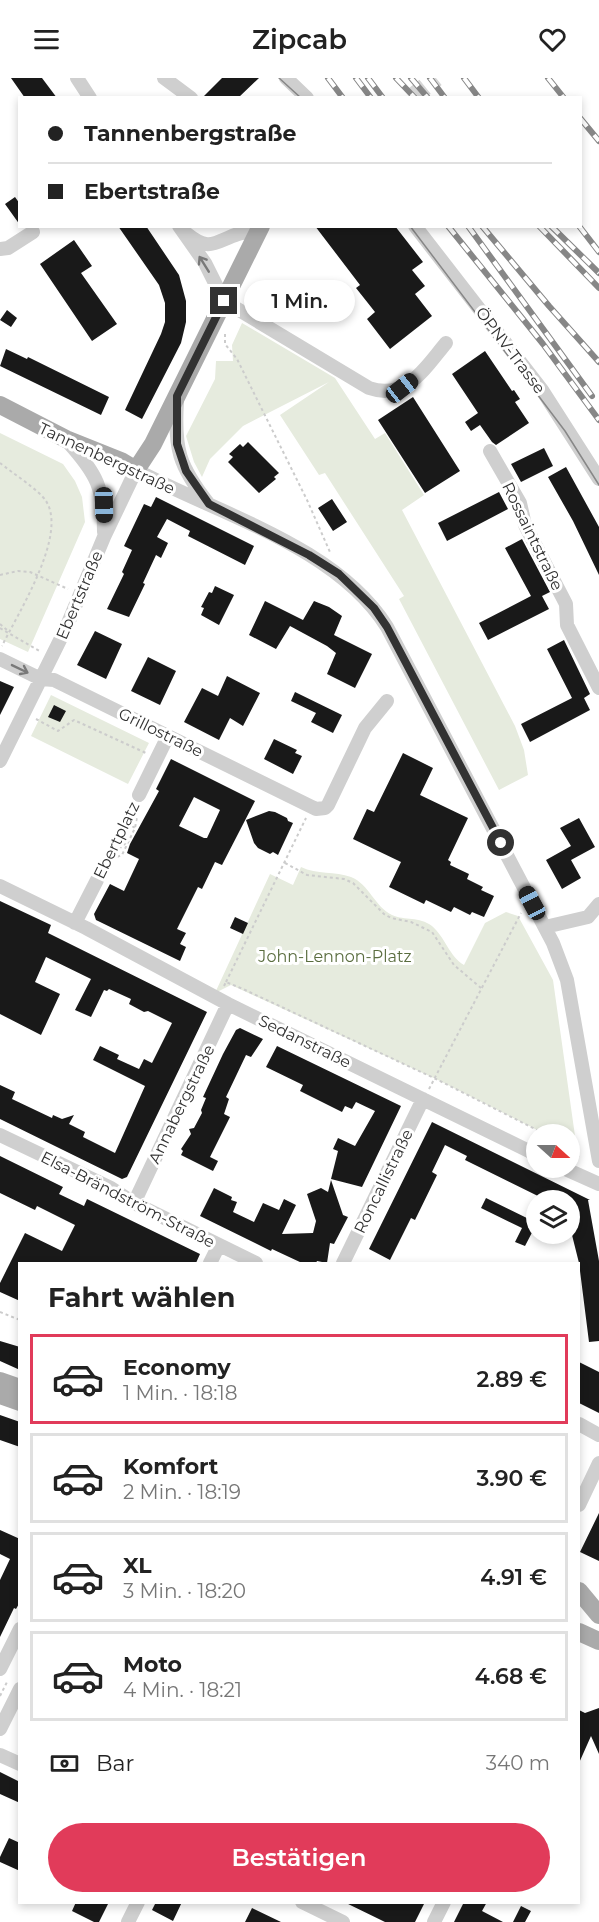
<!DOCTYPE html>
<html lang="de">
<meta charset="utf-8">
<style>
:root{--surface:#fff;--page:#f6f6f6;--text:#222;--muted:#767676;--line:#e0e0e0;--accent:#e13b5a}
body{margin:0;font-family:Montserrat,sans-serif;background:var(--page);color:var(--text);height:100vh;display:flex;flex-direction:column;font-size:22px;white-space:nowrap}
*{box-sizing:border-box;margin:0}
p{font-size:20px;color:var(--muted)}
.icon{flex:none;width:33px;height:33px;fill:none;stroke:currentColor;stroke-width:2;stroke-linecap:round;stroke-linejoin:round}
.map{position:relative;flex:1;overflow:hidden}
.side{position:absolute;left:18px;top:1184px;width:562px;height:642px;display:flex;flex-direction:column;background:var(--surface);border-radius:0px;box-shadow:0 3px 9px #0003}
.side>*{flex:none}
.hud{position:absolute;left:18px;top:18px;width:564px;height:132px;border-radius:0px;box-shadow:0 3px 9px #0003;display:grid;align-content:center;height:132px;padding:0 30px;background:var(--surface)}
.needle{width:39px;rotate:111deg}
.controls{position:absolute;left:526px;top:1046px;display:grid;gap:12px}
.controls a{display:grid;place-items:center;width:54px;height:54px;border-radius:50%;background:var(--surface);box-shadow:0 3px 9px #0003;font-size:30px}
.end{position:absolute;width:27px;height:27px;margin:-14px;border:8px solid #323232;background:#fff;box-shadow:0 0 0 3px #fff}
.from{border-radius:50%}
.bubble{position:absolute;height:42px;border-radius:21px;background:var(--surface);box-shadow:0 3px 9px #0003;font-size:20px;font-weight:600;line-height:42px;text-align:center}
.car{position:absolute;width:18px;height:36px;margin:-18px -9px;border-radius:8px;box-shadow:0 0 4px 2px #0007;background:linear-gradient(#222 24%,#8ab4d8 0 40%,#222 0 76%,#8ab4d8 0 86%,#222 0)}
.hud b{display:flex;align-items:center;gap:21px;height:57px;font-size:22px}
.hud b+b{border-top:2px solid var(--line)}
.hud i{width:15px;height:15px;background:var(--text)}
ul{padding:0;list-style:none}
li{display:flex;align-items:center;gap:18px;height:90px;margin:0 12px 9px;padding:0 18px;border:3px solid var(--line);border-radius:0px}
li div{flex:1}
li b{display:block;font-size:22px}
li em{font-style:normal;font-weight:600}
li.current{border-color:var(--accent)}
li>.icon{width:54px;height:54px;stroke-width:1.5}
h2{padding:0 30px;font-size:27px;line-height:72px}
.pay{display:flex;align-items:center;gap:15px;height:66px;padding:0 30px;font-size:22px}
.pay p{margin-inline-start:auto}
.action{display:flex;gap:12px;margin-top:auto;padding:12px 30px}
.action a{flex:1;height:69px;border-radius:36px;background:var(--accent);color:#fff;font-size:24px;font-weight:600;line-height:69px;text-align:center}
header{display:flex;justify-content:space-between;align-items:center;height:78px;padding:0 30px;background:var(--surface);font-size:27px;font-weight:600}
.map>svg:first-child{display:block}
</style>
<header><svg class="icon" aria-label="menu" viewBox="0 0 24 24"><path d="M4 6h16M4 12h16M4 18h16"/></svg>Zipcab<svg class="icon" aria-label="heart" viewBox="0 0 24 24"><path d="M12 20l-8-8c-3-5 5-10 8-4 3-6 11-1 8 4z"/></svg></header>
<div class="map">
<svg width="599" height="1844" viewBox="0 0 599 1844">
<rect width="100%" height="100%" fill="#fff"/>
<path fill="#e6ebde" d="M242,245L335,300L375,361L385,355L424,417L402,432L515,648L524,672L528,697L499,712L399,521L404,518L325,395L319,397L280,337L329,304L243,348L210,381L202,399L194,384L186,358L215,301L216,283H233L232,267Z
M0,355L63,386L75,403L82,419L85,444L28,574L0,561Z
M51,617L149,665L128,706L31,658Z
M301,789C317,797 335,793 351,799C369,806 375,829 392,837C405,843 419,838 432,848C445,859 449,878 464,887L485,845L506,834L518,838L553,902L577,1072L570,1069V1056H545L436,1001L231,907L215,915L270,796L293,807Z"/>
<path fill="#191919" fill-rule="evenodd" d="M11,0H42L57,20H25Z
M222,0H259L238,20H202Z
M15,119L20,126V147L5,126Z
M118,148H146L179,197L186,223V244L181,265L142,341L125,332L161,256L165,244V225L159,207Z
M315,148H395L423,184L412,192L425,208L415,216L432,238L390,271L367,241L375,234L356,210L360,207Z
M74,162L92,188L81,195L117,246L92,263L40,186Z
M7,232L17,240L11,249L0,242Z
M6,271L27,281L28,279L109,319L101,337L0,288Z
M485,273L512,313L514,312L520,321L515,324L529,345L496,367L492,364L480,347L471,353L465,344L478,335L452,296Z
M413,319L460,393L425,415L378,342Z
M248,364L279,395L274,399L276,401L259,415L228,384L233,379L229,376L240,366L243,369Z
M544,370L553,388L521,404L511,386Z
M566,389L599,449V497L573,443L548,399Z
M499,414L508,431L447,463L438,445Z
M156,419L254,468L245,487L188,458L190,453L167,441L157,459L168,465L161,480L156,477L143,505L145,506L129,539L107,531L124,496L122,494L132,472L124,468L144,426L151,429Z
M332,421L347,444L333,453L318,430Z
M522,461L550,514L542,518L549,531L488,562L479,545L531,518L505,470Z
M215,508L234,517L219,547L201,537L204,530L201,529L209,514L212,515Z
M265,523L303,542L314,523L329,529L342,538L334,557L372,576L355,610L327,596L336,575L327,568L290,548L276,571L249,557Z
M95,553L122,566L106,601L77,587Z
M564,562L590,616L584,620L590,632L530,664L521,646L572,620L547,571Z
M148,579L176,593L160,627L131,613Z
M227,598L260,615L243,648L230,640L219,662L184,644L202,610L218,618Z
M0,603L14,609L0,637Z
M295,614L342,637L333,655L311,644L316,635L291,623Z
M54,627L66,633L60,644L48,639Z
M274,661L297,672L295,675L302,678L293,696L264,681Z
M403,675L433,690L420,717L468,740L448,782L451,784L450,787L469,796L467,801L483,809L481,812L494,818L484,839L472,834L470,837L454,829L451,834L426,822L424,826L389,809L401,784L353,761L367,731L374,734Z
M171,681L255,723L222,787L215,784L202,811L198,809L177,851L186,855L180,866L186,869L180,883L96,842L94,836L110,806L124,813L139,781L127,775L130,766L159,713L156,711ZM194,719L220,732L207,760H204L179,748Z
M269,733L275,734L287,740L288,743L293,745L278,777L273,774L270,776L258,770L254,765L246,742Z
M579,740L595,769L571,782L581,800L562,811L546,782L571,768L560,750Z
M0,823L51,847L48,855L207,934L127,1099L122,1101L0,1041V1007L15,1014L12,1021L52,1040L53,1037L62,1041L74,1037L69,1046L85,1054L83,1059L115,1075L145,1008L93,982L100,968L119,977L117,981L139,991L144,981L152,985L172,945L148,933L144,934L129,926L131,921L109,911L107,913L104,912L91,939L75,932L91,901L46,879L35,904L60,916L41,957L0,936Z
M235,839L248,845L243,856L230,850Z
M240,950L263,961L251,979L246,977L226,1019L229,1021L224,1036L230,1039L210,1079L218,1083L213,1093L181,1077L183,1073L181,1071L191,1056L189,1051L194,1050L202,1035L201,1032L206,1020L203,1019L223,976L236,952Z
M277,968L401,1028L362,1109L331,1101L338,1073L333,1071L338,1060L355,1068L375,1033L356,1024L352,1031L345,1028L342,1034L300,1013L303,1007L266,989Z
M432,1044L590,1122H588L599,1183V1263L589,1264L579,1185L570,1149H572L570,1122H546L465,1082L467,1078L445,1067L432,1094L437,1097L415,1142L411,1140L390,1182L369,1171Z
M0,1078L63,1109L59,1116L84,1128L87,1121L200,1176L196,1185H20V1223L0,1214V1205L25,1155L62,1173L75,1147L37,1128L35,1132L0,1115Z
M331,1102L343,1137L348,1139L334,1166L330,1165L327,1185L317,1183L316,1185H302L272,1171L271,1173L200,1138L214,1110L232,1119L231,1122L237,1124L233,1134L254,1144L263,1125L279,1132L284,1121L296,1127L282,1156L313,1155L316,1143L307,1116L321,1110L328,1114Z
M486,1120L537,1145L525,1168L515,1164L522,1150L481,1130Z
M0,1263L20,1269V1292L0,1283Z
M579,1284L599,1294V1335L579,1325Z
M0,1337L20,1344V1369L0,1362Z
M599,1435V1483L580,1474Z
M0,1452L20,1461V1524L16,1531L14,1530L0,1559V1502L10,1481L0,1476Z
M599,1630V1676L591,1658L579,1685V1632L585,1635Z
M0,1694L20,1704V1725L0,1716Z
M9,1760L20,1765V1793L0,1784V1779Z
M76,1824H109L99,1844H94L72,1833Z
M156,1824H182L173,1843L152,1832Z
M344,1824H425L415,1844H385Z
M464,1824H487L482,1833L503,1844H454Z
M521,1828L531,1833L525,1844H513Z
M252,1830L281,1844H245Z"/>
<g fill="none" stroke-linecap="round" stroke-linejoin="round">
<path stroke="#d6d6d6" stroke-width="18" stroke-dasharray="18 9" stroke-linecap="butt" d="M411,20L436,0"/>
<path stroke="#ccc" stroke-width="2" stroke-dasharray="3 3" stroke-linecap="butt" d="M225,256V266L237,281L307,422L330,474
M0,385C11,394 39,412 46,423C68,457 18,535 2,568
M0,497L18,493L30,494L68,511
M0,546L7,552
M0,550L41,574
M36,641L58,653L74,642L146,675
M127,745L135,750
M120,761L129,763
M119,771L127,764
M106,783L122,777L135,750L137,739
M285,785L307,797L344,801L353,805L384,836L391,840L411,844L432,854L454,887L481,910
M102,791L133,729
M226,904L306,740
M224,908L226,904L243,911L436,1001L545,1056
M429,1011L521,835
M570,1069L577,1072L579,1082
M0,1234L20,1242
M0,1618L8,1602"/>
<path stroke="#cfcfcf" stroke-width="14" d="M77,0L90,20
M164,0L191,20
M286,0L307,20
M179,148L205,185L224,223L369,310C406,323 425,290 446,265
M415,148L542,312L599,401
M187,156C210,175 216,163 238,156C244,154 252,154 258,154
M0,171L8,170L33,154
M177,324C174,371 179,388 208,425
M68,364C97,396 104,410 104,454
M490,373L520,425L525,447L566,526L567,547L599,610
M0,581L41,601L54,602L316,731L325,730L328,727L365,650L387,623
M0,683L66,550L104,459L136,392C218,436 336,468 387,549L553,865L567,902L599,1083
M139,717L168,658
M0,808L86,850L228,926L537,1077
M75,845L97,802
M545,849L588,839L599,826
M0,1057L111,1110L134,1125L256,1185
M561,1089L599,1106
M134,1125L228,926
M210,1185L219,1167
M343,1185L423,1021
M579,1346L599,1357
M579,1427L599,1385
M0,1591L20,1551
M0,1651L20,1611
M0,1677L20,1686
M302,1824L343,1844
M128,1844L138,1824
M434,1844L444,1824"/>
<path stroke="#aaa" stroke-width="18" d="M0,327L66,361L121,383L136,392L153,366L261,148
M0,1303L20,1310
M0,1317L20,1324
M579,1513L599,1537
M579,1554L599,1563"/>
<path stroke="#878787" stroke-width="1.5" d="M279,0L301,20
M410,148L565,353L599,407"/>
<g stroke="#878787" stroke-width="6">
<path id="rail" d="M328,0L343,20
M356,0L371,20
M368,0L383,20
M396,0L415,20
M411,0L428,20
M430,0L445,20
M464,0L479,20
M548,0L564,20
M580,40L599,63
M448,148L543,266L599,342
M468,148L592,318
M482,148L549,228L599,284
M539,148L599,210
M551,148L599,195
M579,148L599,174"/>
</g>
<use href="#rail" stroke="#fff" stroke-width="4" stroke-dasharray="11" stroke-linecap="butt"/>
</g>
<defs><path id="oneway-shaft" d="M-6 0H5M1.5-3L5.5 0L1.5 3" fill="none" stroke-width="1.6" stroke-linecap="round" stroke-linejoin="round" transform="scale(1.5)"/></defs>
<g stroke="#797979">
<use href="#oneway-shaft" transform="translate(204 186) rotate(-122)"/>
<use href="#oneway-shaft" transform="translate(20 591) rotate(26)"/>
</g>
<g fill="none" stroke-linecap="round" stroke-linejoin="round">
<path stroke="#323232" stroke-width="8" d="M224,223L177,318V366L186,393L209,426L309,477L339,496L374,530L387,549L501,765"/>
</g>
<g text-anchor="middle" stroke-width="6" stroke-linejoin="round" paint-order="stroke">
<g font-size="16" fill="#323232" stroke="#fff">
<text transform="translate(511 272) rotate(53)" y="6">ÖPNV-Trasse</text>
<text transform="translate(107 380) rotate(25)" y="6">Tannenbergstraße</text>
<text transform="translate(533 458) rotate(64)" y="6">Rossaintstraße</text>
<text transform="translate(79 517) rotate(-67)" y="6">Ebertstraße</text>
<text transform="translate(161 654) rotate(26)" y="6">Grillostraße</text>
<text transform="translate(116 762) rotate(-64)" y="6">Ebertplatz</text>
<text transform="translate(305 963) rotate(26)" y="6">Sedanstraße</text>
<text transform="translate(181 1026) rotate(-64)" y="6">Annabergstraße</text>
<text transform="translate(383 1103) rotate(-64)" y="6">Roncallistraße</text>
<text transform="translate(128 1121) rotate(27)" y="6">Elsa-Brändström-Straße</text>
</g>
<g font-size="16" fill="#5a6d3f" stroke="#fff">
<text x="335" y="884">John-Lennon-Platz</text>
</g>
</g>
</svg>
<div class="controls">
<a><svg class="needle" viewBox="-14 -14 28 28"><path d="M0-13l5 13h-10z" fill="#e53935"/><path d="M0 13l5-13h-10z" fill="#767676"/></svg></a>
<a><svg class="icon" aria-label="layers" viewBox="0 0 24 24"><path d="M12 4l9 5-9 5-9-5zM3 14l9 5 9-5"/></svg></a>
</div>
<i class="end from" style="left:501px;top:765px"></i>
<i class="end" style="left:224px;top:223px"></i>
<div class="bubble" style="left:244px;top:202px;width:111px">1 Min.</div>
<i class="car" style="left:402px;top:310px;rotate:52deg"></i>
<i class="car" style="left:104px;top:427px;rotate:179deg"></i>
<i class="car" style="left:532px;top:825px;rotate:332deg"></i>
<div class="hud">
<b><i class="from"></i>Tannenbergstraße</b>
<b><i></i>Ebertstraße</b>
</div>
<section class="side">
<h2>Fahrt wählen</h2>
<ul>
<li class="current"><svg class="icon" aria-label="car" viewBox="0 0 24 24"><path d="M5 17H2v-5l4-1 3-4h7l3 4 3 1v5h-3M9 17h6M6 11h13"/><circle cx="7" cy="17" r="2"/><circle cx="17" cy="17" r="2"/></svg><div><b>Economy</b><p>1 Min. · 18:18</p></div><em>2.89 €</em></li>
<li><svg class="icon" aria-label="car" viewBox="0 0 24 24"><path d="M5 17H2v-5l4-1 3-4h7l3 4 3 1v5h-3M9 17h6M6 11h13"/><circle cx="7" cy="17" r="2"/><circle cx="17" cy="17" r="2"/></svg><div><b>Komfort</b><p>2 Min. · 18:19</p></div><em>3.90 €</em></li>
<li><svg class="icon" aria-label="car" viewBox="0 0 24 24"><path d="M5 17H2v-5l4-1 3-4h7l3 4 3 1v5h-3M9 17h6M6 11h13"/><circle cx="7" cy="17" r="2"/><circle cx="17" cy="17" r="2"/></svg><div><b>XL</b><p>3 Min. · 18:20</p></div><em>4.91 €</em></li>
<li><svg class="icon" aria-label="car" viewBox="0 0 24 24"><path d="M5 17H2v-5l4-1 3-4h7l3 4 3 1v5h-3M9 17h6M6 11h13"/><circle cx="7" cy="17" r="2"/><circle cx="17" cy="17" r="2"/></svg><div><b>Moto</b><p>4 Min. · 18:21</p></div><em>4.68 €</em></li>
</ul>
<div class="pay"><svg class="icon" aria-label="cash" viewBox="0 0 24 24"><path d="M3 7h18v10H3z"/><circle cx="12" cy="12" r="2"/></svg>Bar<p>340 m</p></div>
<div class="action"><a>Bestätigen</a></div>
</section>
</div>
